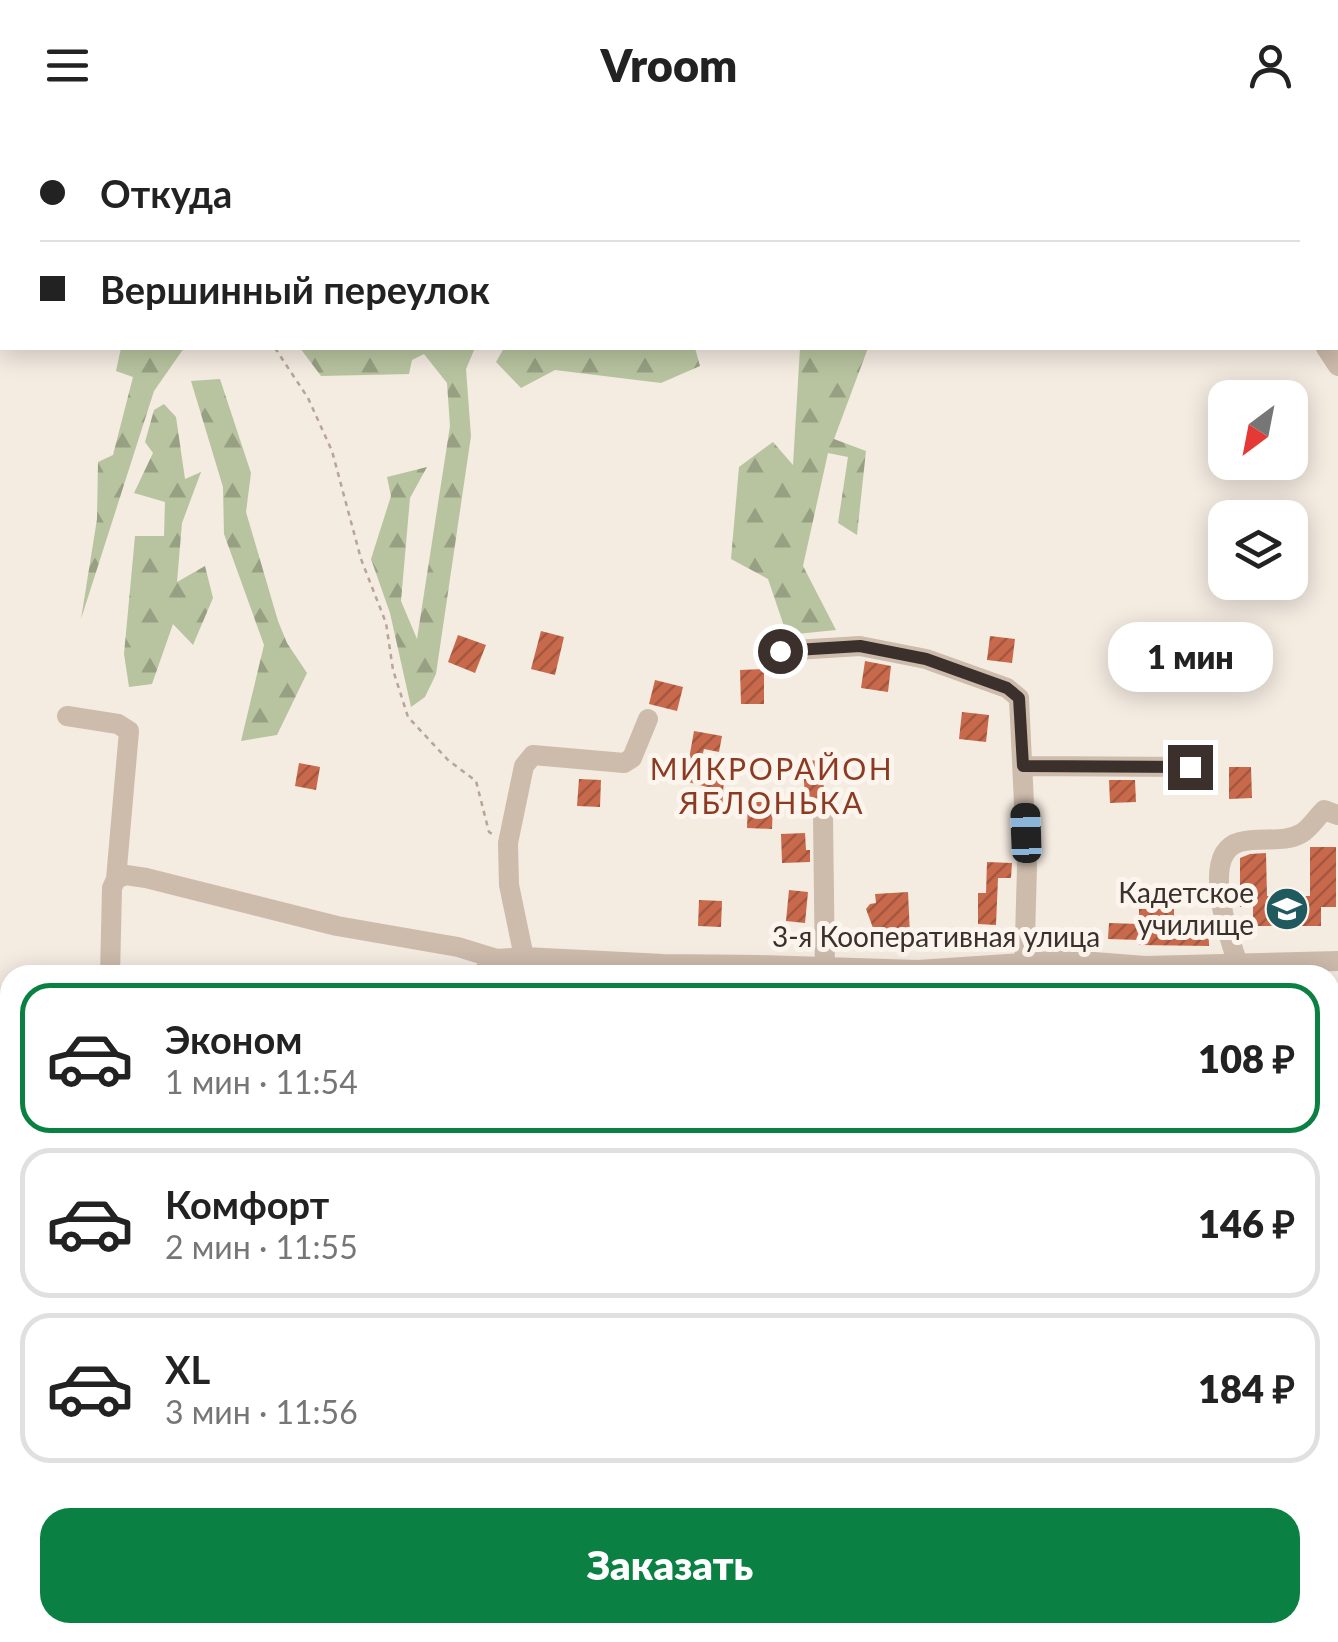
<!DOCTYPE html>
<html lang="ru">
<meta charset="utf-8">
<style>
:root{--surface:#fff;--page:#f2f2f2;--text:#222;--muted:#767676;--line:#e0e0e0;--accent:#0b8043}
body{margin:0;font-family:Lato,sans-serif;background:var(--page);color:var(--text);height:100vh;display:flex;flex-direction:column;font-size:38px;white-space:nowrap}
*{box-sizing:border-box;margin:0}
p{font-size:32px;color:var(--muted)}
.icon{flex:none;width:55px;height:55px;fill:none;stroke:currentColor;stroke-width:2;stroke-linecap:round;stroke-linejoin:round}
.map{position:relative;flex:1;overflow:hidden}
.sheet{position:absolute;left:0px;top:835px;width:1340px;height:678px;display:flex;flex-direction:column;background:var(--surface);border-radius:30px 30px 0 0;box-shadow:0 5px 25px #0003}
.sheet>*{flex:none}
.guide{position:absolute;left:0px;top:0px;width:1340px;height:220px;box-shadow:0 5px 25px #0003;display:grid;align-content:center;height:220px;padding:0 40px;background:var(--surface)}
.needle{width:65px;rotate:212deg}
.tools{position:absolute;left:1208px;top:250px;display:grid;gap:20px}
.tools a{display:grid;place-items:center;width:100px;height:100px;border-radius:20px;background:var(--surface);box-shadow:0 5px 25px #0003;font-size:50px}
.end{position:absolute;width:45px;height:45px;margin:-22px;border:12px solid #3b302b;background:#fff;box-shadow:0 0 0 5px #fff}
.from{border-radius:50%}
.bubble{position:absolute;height:70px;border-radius:30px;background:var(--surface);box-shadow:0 5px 25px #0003;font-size:32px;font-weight:800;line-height:70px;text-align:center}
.car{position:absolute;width:30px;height:60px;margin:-30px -15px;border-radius:12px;box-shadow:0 0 8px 2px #0007;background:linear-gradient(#222 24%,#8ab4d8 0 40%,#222 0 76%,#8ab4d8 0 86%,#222 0)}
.guide b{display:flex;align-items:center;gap:35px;height:95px;font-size:38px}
.guide b+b{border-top:2px solid var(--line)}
.guide i{width:25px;height:25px;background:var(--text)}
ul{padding:18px 0 0;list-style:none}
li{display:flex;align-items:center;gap:30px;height:150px;margin:0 20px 15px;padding:0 20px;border:5px solid var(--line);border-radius:30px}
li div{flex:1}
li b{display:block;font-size:38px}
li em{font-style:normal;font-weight:800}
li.current{border-color:var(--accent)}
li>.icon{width:90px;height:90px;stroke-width:1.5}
.button{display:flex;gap:20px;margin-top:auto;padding:20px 40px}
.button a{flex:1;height:115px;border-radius:30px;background:var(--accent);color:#fff;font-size:40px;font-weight:800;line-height:115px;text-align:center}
header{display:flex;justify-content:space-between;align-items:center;height:130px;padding:0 40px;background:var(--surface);font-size:45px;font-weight:800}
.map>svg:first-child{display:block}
</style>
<header><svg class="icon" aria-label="menu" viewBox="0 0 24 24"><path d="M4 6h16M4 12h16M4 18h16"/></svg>Vroom<svg class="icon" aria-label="person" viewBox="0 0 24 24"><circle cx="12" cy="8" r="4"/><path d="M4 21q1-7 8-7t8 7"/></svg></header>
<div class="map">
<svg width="1338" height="1512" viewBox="0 0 1338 1512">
<defs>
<pattern id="forest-firs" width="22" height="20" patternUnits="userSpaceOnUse" patternTransform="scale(2.5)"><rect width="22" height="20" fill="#b8c4a0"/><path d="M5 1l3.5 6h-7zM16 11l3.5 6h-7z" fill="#97a083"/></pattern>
<pattern id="building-hatch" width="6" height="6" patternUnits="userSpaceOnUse" patternTransform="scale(2.5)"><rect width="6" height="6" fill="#c8694b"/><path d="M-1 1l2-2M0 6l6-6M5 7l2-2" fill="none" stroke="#a4573f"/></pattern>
</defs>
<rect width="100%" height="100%" fill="#f4ebe1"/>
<path fill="url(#forest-firs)" d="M121,218H184L154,261L81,489L97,389L98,332L113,325L133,247L116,241Z
M300,218H475L466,239L471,306L436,544L425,567L411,577L390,483L371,429L391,366L387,347L427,337L410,368L401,471L417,509L450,296L447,253L424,224L412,230L409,244L321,246Z
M504,218H695L700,236L661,253L555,240L521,258L496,232Z
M800,218H868L834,309L866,321L857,405L838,393L848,327L828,323L803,436L836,500L787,505L768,449L731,429L739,337L773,312L793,335Z
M220,249L251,343L246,382L278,491L287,513L307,543L277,605L241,611L264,515L224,404L223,357L191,251Z
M164,274L176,287L185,349L201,342L182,393L177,452L205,436L213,468L193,515L173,494L152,554L129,557L124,524L135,406H164L165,372L134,363L153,323L145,312L154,280Z"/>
<path fill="url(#building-hatch)" d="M541,501L564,507L555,545L531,539Z
M458,505L486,515L475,543L448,532Z
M990,506L1015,509L1012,533L987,530Z
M865,531L891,536L888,562L861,558Z
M764,539V574H741L740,540Z
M655,550L683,557L677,581L649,574Z
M962,582L989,585L986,612L959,609Z
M694,601L722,606L719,622L704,619L698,644L724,646L722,682H710L711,658L673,648L674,643H679L682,627L689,629Z
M823,630L824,668L805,669L803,631Z
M299,633L320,637L316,660L295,656Z
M1229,637H1251L1252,668L1229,669Z
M579,649L601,650L600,677L577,676Z
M1109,650H1135L1136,672L1110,673Z
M748,672H773L772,699L747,698Z
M805,703L806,720H810V732L782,733L781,704Z
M1310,717H1336V777H1321V796H1253V777H1240V728L1250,724L1266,723L1267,766H1310Z
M987,732L1012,733L1011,748H998L996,795L978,794V763H986Z
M789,760L808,762L805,793L786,791Z
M908,762L910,805L876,806L866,779L870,774L876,773L875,764Z
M699,770L722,771L721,797L698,796Z
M1139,779H1174V788L1208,787L1209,816L1139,815V810L1108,809L1109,793L1139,794Z"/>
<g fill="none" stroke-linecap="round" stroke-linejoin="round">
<path stroke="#b9a596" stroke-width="2.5" stroke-dasharray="5 5" stroke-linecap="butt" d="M275,218L308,268L332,321L361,429L386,493L393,540L408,587L448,630L476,651L489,702L494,705"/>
<path stroke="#cdbbac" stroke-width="20" d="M72,0L74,2
M0,58H2
M1326,218L1338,236
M779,521L860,516L926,529L1007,558L1019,568L1027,737L1024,843
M67,586L118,594L129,601L116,749
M1023,636L1190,637
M823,687L825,845
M524,827L509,755L508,713L524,636L533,625L624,633L632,628L648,589
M1238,834C1229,807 1199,723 1240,712C1260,706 1284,714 1302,703C1310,698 1317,687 1324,680L1338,685
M110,845L112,758L116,749L126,745L146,748L337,796L458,817L497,829
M480,845L497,829L524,827L663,834L758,835L918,840L1068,830L1145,836L1338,831
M1330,1040H1338
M0,1041H10
M0,1244H10
M1330,1248H1338
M1330,1430H1338
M607,1502L624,1512
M1184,1502L1202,1512
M0,1505L13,1512
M63,1512L68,1502
M407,1512L412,1502
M765,1512L769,1502
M977,1512L982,1502
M1235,1512L1239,1502"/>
</g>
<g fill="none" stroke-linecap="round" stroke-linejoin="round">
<path stroke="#3b302b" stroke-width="12" d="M780,521L860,516L926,529L1007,558L1019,568L1023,636L1190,637"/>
</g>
<defs>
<g id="school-disc" transform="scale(2.25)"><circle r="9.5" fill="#1f5a5e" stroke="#fbf5ee"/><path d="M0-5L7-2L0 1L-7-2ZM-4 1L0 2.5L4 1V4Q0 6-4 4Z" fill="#fff"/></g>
</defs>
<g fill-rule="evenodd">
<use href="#school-disc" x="1287" y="779"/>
</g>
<g text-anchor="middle" stroke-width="10" stroke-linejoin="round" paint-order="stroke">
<g font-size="28" fill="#3b302b" stroke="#fbf5ee" text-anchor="end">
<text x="1254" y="773">Кадетское<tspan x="1254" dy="32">училище</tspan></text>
</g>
<g font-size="28" fill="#3b302b" stroke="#fbf5ee">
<text x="936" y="817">3-я Кооперативная улица</text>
</g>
<g font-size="30" letter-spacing="2.5" fill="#8c3b22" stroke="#fbf5ee">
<text x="772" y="650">МИКРОРАЙОН<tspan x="772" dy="34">ЯБЛОНЬКА</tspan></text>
</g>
</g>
</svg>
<div class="tools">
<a><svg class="needle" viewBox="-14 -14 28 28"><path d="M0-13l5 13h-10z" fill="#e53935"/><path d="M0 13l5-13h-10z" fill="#767676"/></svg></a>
<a><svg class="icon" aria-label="layers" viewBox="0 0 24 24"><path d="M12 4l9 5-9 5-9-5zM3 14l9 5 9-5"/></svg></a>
</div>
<i class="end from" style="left:780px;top:521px"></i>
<i class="end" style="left:1190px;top:637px"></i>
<div class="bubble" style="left:1108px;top:492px;width:165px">1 мин</div>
<i class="car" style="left:1026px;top:703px;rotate:358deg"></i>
<div class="guide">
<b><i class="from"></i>Откуда</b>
<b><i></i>Вершинный переулок</b>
</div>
<section class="sheet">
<ul>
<li class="current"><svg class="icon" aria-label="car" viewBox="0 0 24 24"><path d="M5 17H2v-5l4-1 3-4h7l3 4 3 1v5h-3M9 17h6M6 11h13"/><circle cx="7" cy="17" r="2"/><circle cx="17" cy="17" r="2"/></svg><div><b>Эконом</b><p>1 мин · 11:54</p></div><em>108 ₽</em></li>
<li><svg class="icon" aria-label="car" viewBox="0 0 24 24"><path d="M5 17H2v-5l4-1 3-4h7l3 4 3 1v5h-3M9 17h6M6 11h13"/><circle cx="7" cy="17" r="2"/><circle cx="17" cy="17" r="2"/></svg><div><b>Комфорт</b><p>2 мин · 11:55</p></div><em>146 ₽</em></li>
<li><svg class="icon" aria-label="car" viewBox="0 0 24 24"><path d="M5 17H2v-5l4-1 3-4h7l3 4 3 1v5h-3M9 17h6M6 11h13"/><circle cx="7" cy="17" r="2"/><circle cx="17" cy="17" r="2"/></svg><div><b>XL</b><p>3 мин · 11:56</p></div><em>184 ₽</em></li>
</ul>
<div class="button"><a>Заказать</a></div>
</section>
</div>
